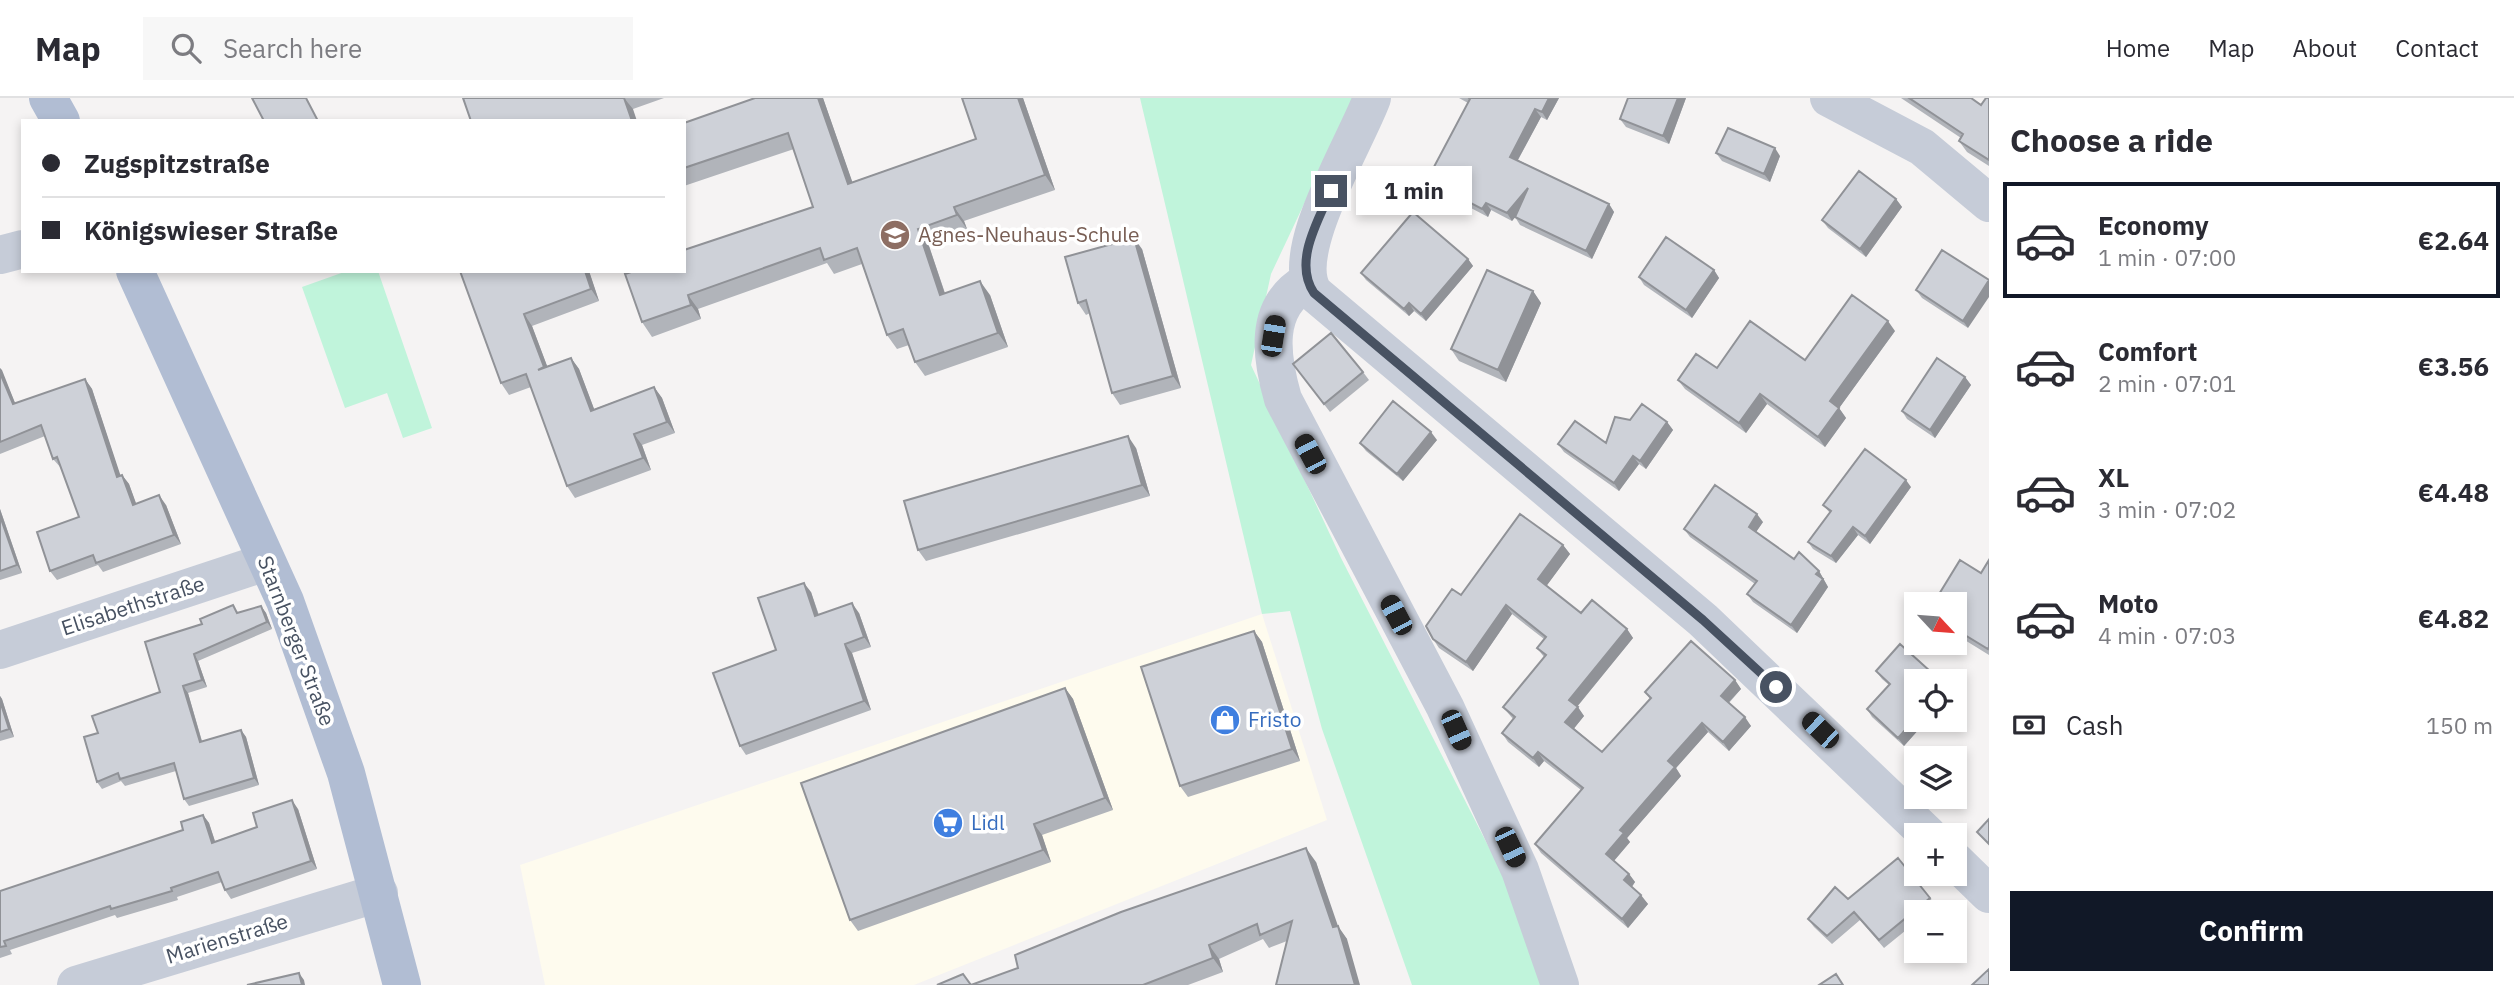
<!DOCTYPE html>
<meta charset="utf-8">
<style>
:root{--surface:#fff;--page:#f7f7f7;--text:#2b2b33;--muted:#7c7c81;--line:#e1e1e2;--accent:#111827}
body{margin:0;font-family:"IBM Plex Sans",sans-serif;background:var(--page);color:var(--text);height:100vh;display:flex;flex-direction:column;font-size:26px;white-space:nowrap}
*{box-sizing:border-box;margin:0}
p{font-size:23px;color:var(--muted)}
.icon{flex:none;width:38px;height:38px;fill:none;stroke:currentColor;stroke-width:2;stroke-linecap:round;stroke-linejoin:round}
.map{position:relative;flex:1;overflow:hidden}
.side{display:flex;flex-direction:column;background:var(--surface);width:525px}
.side>*{flex:none}
.banner{position:absolute;left:21px;top:21px;width:665px;height:154px;border-radius:0px;box-shadow:0 4px 10px #0003;display:grid;align-content:center;height:154px;padding:0 21px;background:var(--surface)}
.needle{width:46px;rotate:116deg}
.controls{position:absolute;left:1904px;top:494px;display:grid;gap:14px}
.controls a{display:grid;place-items:center;width:63px;height:63px;border-radius:0px;background:var(--surface);box-shadow:0 4px 10px #0003;font-size:35px}
.end{position:absolute;width:32px;height:32px;margin:-16px;border:9px solid #485262;background:#fff;box-shadow:0 0 0 4px #fff}
.from{border-radius:50%}
.bubble{position:absolute;height:49px;border-radius:0px;background:var(--surface);box-shadow:0 4px 10px #0003;font-size:23px;font-weight:700;line-height:49px;text-align:center}
.car{position:absolute;width:21px;height:42px;margin:-21px -10px;border-radius:9px;box-shadow:0 0 5px 2px #0007;background:linear-gradient(#222 24%,#8ab4d8 0 40%,#222 0 76%,#8ab4d8 0 86%,#222 0)}
.banner b{display:flex;align-items:center;gap:24px;height:66px;font-size:26px}
.banner b+b{border-top:2px solid var(--line)}
.banner i{width:18px;height:18px;background:var(--text)}
ul{padding:0;list-style:none}
li{display:flex;align-items:center;gap:21px;height:116px;margin:0 14px 10px;padding:0 7px;border:4px solid transparent;border-radius:0px}
li div{flex:1}
li b{display:block;font-size:26px}
li em{font-style:normal;font-weight:700}
li.on{border-color:var(--accent)}
li>.icon{width:63px;height:63px;stroke-width:1.5}
h2{padding:0 21px;font-size:32px;line-height:84px}
.pay{display:flex;align-items:center;gap:18px;height:77px;padding:0 21px;font-size:26px}
.pay p{margin-inline-start:auto}
.cta{display:flex;gap:14px;margin-top:auto;padding:14px 21px}
.cta a{flex:1;height:80px;border-radius:0px;background:var(--accent);color:#fff;font-size:28px;font-weight:700;line-height:80px;text-align:center}
header{display:flex;align-items:center;gap:42px;box-sizing:border-box;height:98px;padding:0 35px;background:var(--surface);border-bottom:2px solid var(--line)}
header strong{font-size:33px}
nav{display:flex;gap:38px;margin-inline-start:auto;font-size:24px}
.search{width:490px;height:63px;background:var(--page);display:flex;align-items:center;gap:18px;box-sizing:border-box;padding:0 24px;border-radius:0px;color:var(--muted);font-size:26px}
main{display:flex;flex:1;min-height:0}
.map>svg:first-child{display:block}
</style>
<header>
<strong>Map</strong>
<div class="search"><svg class="icon" aria-label="search" viewBox="0 0 24 24"><circle cx="10" cy="10" r="6"/><path d="M15 15l6 6"/></svg>Search here</div>
<nav><a>Home</a><a>Map</a><a>About</a><a>Contact</a></nav>
</header>
<main>
<div class="map">
<svg width="1989" height="887" viewBox="0 0 1989 887">
<rect width="100%" height="100%" fill="#f5f3f3"/>
<path fill="#fefbee" d="M1262,516L1327,722L914,887H545L520,767Z"/>
<path fill="#c0f4db" d="M1140,0H1354L1271,176L1251,267L1341,460L1502,775L1541,887H1412L1322,631L1290,513L1262,516Z
M347,173H378L432,330L403,340L387,295L345,310L302,189Z"/>
<g fill="none" stroke-linecap="round" stroke-linejoin="round">
<path stroke="#c6ccd8" stroke-width="38" d="M1372,0C1356,44 1287,155 1314,195L1703,522L1928,737
M1829,0L1922,49L1989,105
M0,157L23,151
M1307,184C1263,209 1271,259 1283,301L1445,609L1520,772L1560,887
M0,552L266,464
M1955,763L1989,796
M76,887L379,795"/>
<path stroke="#b1bdd3" stroke-width="38" d="M48,0L61,23
M135,173L285,503L346,675L402,887"/>
</g>
<path fill="#b1b4ba" d="M463,0H664L633,11Z
M823,0L852,84L976,41L962,0H1023L1055,92L964,123L967,131L928,145L945,195L990,197L1008,249L925,278L915,264L909,247L897,251L887,237L862,166L834,176L827,165L698,211L701,221L652,239L642,224L687,152L813,109L794,51L684,88V25Z
M1459,0H1559L1547,22L1541,19L1518,62L1609,106L1614,114L1592,161L1520,127L1515,119L1512,123L1491,112L1488,119L1433,90L1427,82L1468,5Z
M1686,0L1669,46L1626,29L1620,21Z
M1901,0H1971L1981,7L1989,0V68L1967,54L1959,43L1961,40Z
M1716,55L1780,58L1770,84L1722,63Z
M1896,101L1902,109L1866,159L1828,130L1822,122Z
M1142,151L1181,290L1120,307L1112,295L1090,215L1086,217L1078,205Z
M1942,152L1968,230L1922,200L1916,192Z
M1468,161L1473,168L1426,223L1414,213L1409,218L1366,182L1361,175Z
M1714,172L1719,180L1692,220L1644,187L1639,179Z
M460,173H589L599,203L532,228L547,268L571,260L579,271L594,311L654,289L662,300L675,335L642,347L651,372L575,400L567,388L531,289L509,297L501,285Z
M1533,193L1541,205L1506,284L1459,263L1451,251Z
M1895,233L1839,310L1846,320L1825,349L1767,306L1746,335L1685,291L1678,282L1717,270L1805,262Z
M0,270L15,305L85,281L92,291L120,378L122,377L129,386L136,406L166,407L181,446L103,474L98,467L57,482L50,473L79,419L61,370L53,361L45,338L0,356Z
M1299,274H1363L1369,282L1330,314Z
M1965,279L1971,287L1935,340L1907,321L1902,313Z
M1630,322L1667,324L1673,332L1646,371L1639,366L1619,393L1564,354L1558,346L1606,345Z
M1437,342L1403,383L1366,353L1360,345Z
M1136,350L1150,398L926,463L918,452Z
M1911,389L1870,446L1858,437L1836,465L1813,451L1808,444L1830,415L1823,407Z
M0,411L22,475L0,482Z
M1763,424L1756,434L1794,461L1819,473L1828,489L1797,535L1753,504L1747,496L1755,486L1690,439L1684,431Z
M1563,447L1570,456L1546,488L1581,515L1627,531L1633,540L1577,609L1584,618L1574,630L1602,654L1650,601L1645,594L1735,582L1741,591L1729,605L1751,628L1729,653L1708,634L1676,670L1681,678L1627,740L1630,744L1614,763L1629,776L1635,784L1632,789L1648,806L1628,830L1541,755L1535,746L1581,692L1544,663L1539,669L1508,644L1502,635L1513,621L1503,609L1544,559L1537,550L1544,541L1512,516L1473,573L1439,550L1433,541L1461,497Z
M1989,462V557L1955,536V506L1981,475Z
M811,494L819,517L859,515L871,549L852,555L871,612L746,657L740,648L776,552Z
M261,508L266,515L272,531L198,563L207,589L188,595L202,643L241,632L246,639L259,687L189,708L184,701L176,673L125,688L121,683L102,691L97,684L98,635L160,594L145,544Z
M1254,533L1262,544L1300,663L1188,699L1180,688Z
M1900,546L1916,621H1928L1904,648L1872,619L1867,611L1889,587L1882,581L1876,573Z
M1065,590L1073,601L1113,712L1042,737L1051,764L858,833L850,822Z
M0,598L2,601L14,639L0,643Z
M298,711L317,771L231,801L225,792L222,784L177,799L178,802L117,820L115,817L10,852L12,856L0,860V793L183,732L203,717L209,725L215,743L257,729Z
M1316,764L1337,828L1347,841L1278,881L1287,843L1269,850L1263,841L1219,861L1223,874L1188,887H937H971Z
M1930,800L1936,808L1929,814H1916V824L1884,850L1860,822L1832,846L1814,829L1808,821L1848,801Z"/>
<path fill="#909297" d="M624,0L633,11L637,23H632Z
M818,0H823L858,100L848,86Z
M1018,0H1023L1055,92L1045,77Z
M1549,0H1559L1547,22L1542,14Z
M1678,0H1686L1669,46L1663,38Z
M1535,11L1541,19L1515,67L1510,59Z
M1775,50L1780,58L1770,84L1764,76Z
M1528,90L1533,98L1512,123L1507,115Z
M1896,101L1902,109L1866,159L1860,151Z
M1486,105L1491,112L1488,119L1482,111Z
M1609,106L1614,114L1592,161L1586,153Z
M954,109L964,123L967,131L957,117Z
M918,131L928,145L950,211L940,197Z
M1134,140L1142,151L1181,290L1173,278Z
M1468,161L1473,168L1426,223L1421,216Z
M1714,172L1719,180L1692,220L1686,212Z
M585,173H589L599,203L591,191Z
M1989,182V199L1968,230L1963,223Z
M980,183L990,197L1008,249L998,235Z
M1533,193L1541,205L1506,284L1498,272Z
M688,197L698,211L701,221L691,207Z
M1409,205L1414,213L1409,218L1404,211Z
M524,216L532,228L552,281L544,269Z
M1888,223L1895,233L1837,313L1830,303Z
M571,260L579,271L599,324L591,313Z
M0,270L2,272L19,315L13,306L0,275Z
M1965,279L1971,287L1935,340L1930,332Z
M85,281L92,291L124,388L117,379Z
M654,289L662,300L675,335L667,324Z
M1760,296L1767,306L1746,335L1739,325Z
M1839,310L1846,320L1825,349L1818,339Z
M1667,324L1673,332L1646,371L1640,363Z
M1431,334L1437,342L1403,383L1397,376Z
M634,336L642,347L651,372L643,360Z
M1128,338L1136,350L1150,398L1142,387Z
M1633,358L1639,366L1619,393L1614,385Z
M122,377L129,386L140,416L133,407Z
M1906,382L1911,389L1870,446L1865,438Z
M159,397L166,407L181,446L174,437Z
M0,411L22,475L17,467L0,418Z
M1757,416L1763,424L1754,437L1749,429Z
M1853,429L1858,437L1836,465L1831,458Z
M1563,447L1570,456L1545,490L1538,481Z
M1819,473L1828,489L1797,535L1791,527Z
M804,485L811,494L822,528L815,518Z
M852,505L859,515L871,549L864,539Z
M1506,507L1512,516L1473,573L1466,564Z
M261,508L266,515L272,531L267,524Z
M1627,531L1633,540L1575,611L1569,602Z
M1254,533L1262,544L1300,663L1292,651Z
M845,546L852,555L871,612L864,603Z
M194,556L198,563L207,589L202,582Z
M1735,582L1741,591L1727,606L1721,598Z
M183,588L188,595L204,651L200,644Z
M1065,590L1073,601L1113,712L1105,700Z
M0,598L2,601L14,639L9,631L0,603Z
M1578,609L1584,618L1572,633L1565,624Z
M1745,619L1751,628L1729,653L1723,644Z
M1916,620V621H1928L1904,648L1898,640Z
M1702,625L1708,634L1676,670L1681,678L1627,740L1630,744L1612,765L1606,756L1620,732L1668,663Z
M241,632L246,639L259,687L254,680Z
M1538,654L1544,663L1539,669L1533,660Z
M292,702L298,711L317,771L311,763Z
M203,717L209,725L218,753L212,745Z
M1034,726L1042,737L1051,764L1043,752Z
M1306,750L1316,764L1338,828L1347,841L1360,887H1355L1333,829Z
M1629,776L1635,784L1630,791L1624,782Z
M1641,797L1648,806L1628,830L1622,821Z
M1209,847L1219,861L1223,874L1213,860Z
M299,875L304,882L305,887H302Z"/>
<path fill="#ced1d8" stroke="#909297" stroke-width="2" d="M252,0H306L318,23H264Z
M463,0H624L632,23H471Z
M755,0H818L848,86L976,41L962,0H1018L1045,77L954,109L957,117L918,131L940,197L980,183L998,235L915,264L903,231L887,237L857,150L824,162L820,150L688,197L691,207L642,224L625,176L634,173H684V152L813,109L788,35L684,70V25Z
M1469,0H1549L1542,14L1535,11L1510,59L1609,106L1586,153L1515,119L1528,90L1507,115L1486,105L1482,111L1427,82L1470,1Z
M1628,0H1678L1663,38L1620,21Z
M1909,0H1971L1981,7L1986,0H1989V62L1959,43L1963,36Z
M1728,30L1775,50L1764,76L1716,55Z
M1859,73L1896,101L1860,151L1822,122Z
M1413,114L1468,161L1421,216L1409,205L1404,211L1361,175Z
M1666,139L1714,172L1686,212L1639,179Z
M1134,140L1173,278L1112,295L1086,202L1078,205L1065,159Z
M1942,152L1989,182L1963,223L1916,192Z
M1487,172L1533,193L1498,272L1451,251Z
M460,173H585L591,191L524,216L544,269L538,272L571,260L591,313L654,289L667,324L634,336L643,360L567,388L526,276L501,285Z
M1852,197L1888,223L1830,303L1839,310L1818,339L1760,296L1739,325L1678,282L1696,256L1717,270L1750,223L1805,262Z
M1331,235L1363,274L1324,306L1293,266Z
M1937,260L1965,279L1930,332L1902,313Z
M0,275L13,306L85,281L117,379L122,377L133,407L159,397L174,437L96,465L93,457L50,473L37,434L79,419L57,359L53,361L41,327L0,344Z
M1393,303L1431,334L1397,376L1360,345Z
M1642,306L1667,324L1640,363L1633,358L1614,385L1558,346L1575,323L1606,345L1615,319L1630,322Z
M1128,338L1142,387L918,452L904,403Z
M1865,351L1906,382L1865,438L1853,429L1831,458L1808,444L1831,413L1823,407Z
M1715,387L1757,416L1749,429L1794,461L1799,454L1819,473L1816,476L1823,481L1791,527L1747,496L1757,483L1684,431Z
M1520,416L1563,447L1538,481L1581,515L1592,502L1627,531L1569,602L1578,609L1565,624L1602,654L1651,600L1645,594L1691,543L1735,582L1721,598L1745,619L1723,644L1702,625L1668,663L1675,669L1620,732L1624,735L1606,756L1629,776L1624,782L1641,797L1622,821L1535,746L1583,690L1538,654L1533,660L1502,635L1515,619L1503,609L1546,557L1537,550L1546,539L1506,507L1466,564L1433,541L1426,528L1452,491L1461,497Z
M0,418L17,467L0,473Z
M1960,462L1981,475L1989,462V549L1988,551L1955,531V506H1933Z
M804,485L815,518L852,505L864,539L845,546L864,603L740,648L713,575L776,552L758,500Z
M233,507L237,515L261,508L267,524L194,556L202,582L183,588L200,644L241,632L254,680L184,701L174,665L120,681L118,675L97,684L84,639L98,635L92,618L160,594L145,544L202,526L200,521Z
M1254,533L1292,651L1180,688L1141,569Z
M1900,546L1941,583H1916V620L1898,640L1867,611L1890,586L1876,573Z
M1065,590L1105,700L1034,726L1043,752L850,822L801,685Z
M0,603L9,631L0,634Z
M292,702L311,763L225,792L218,774L171,790L172,793L111,811L110,808L4,843L6,848L0,849V793L183,732L181,724L203,717L212,745L257,729L253,715Z
M1989,721V746L1977,734Z
M1306,750L1333,829L1338,828L1355,887H1276L1292,823L1260,837L1257,826L1209,847L1213,860L1143,887H937L963,876L971,887L1018,870L1015,857L1121,814Z
M1898,760L1930,800L1879,842L1854,814L1827,838L1808,821L1835,789L1848,801Z
M1989,871V887H1972Z
M299,875L302,887H247Z
M1836,876L1843,887H1819Z"/>
<g fill="none" stroke-linecap="round" stroke-linejoin="round">
<path stroke="#485262" stroke-width="9" d="M1331,93C1318,123 1293,164 1314,195L1703,522L1776,589"/>
</g>
<defs>
<g id="school-disc" transform="scale(1.575)"><circle r="9.5" fill="#8d6e63" stroke="#fff"/><path d="M0-5L7-2L0 1L-7-2ZM-4 1L0 2.5L4 1V4Q0 6-4 4Z" fill="#fff"/></g>
<g id="shop-disc" transform="scale(1.575)"><circle r="9.5" fill="#3f7fe0" stroke="#fff"/><path d="M-5-2.5h2.3a2.7 3.5 0 0 1 5.4 0H5L5.5 6h-11ZM-1.5-2.5h3a1.5 2.3 0 0 0-3 0Z" fill="#fff"/></g>
<g id="supermarket-disc" transform="scale(1.575)"><circle r="9.5" fill="#3f7fe0" stroke="#fff"/><path d="M-6-5.5h2.5l.6 2H6L4.5 2H-2.5L-4.4-4H-6ZM-1.5 3.2a1.3 1.3 0 1 0 .1 0ZM3 3.2a1.3 1.3 0 1 0 .1 0Z" fill="#fff"/></g>
</defs>
<g fill-rule="evenodd">
<use href="#school-disc" x="895" y="137"/>
<use href="#shop-disc" x="1225" y="622"/>
<use href="#supermarket-disc" x="948" y="725"/>
</g>
<g text-anchor="middle" stroke-width="7" stroke-linejoin="round" paint-order="stroke">
<g font-size="21" fill="#785e54" stroke="#fff" text-anchor="start">
<text x="918" y="144">Agnes-Neuhaus-Schule</text>
</g>
<g font-size="21" fill="#485262" stroke="#fff">
<text transform="translate(133 508) rotate(-18)" y="7">Elisabethstraße</text>
<text transform="translate(296 543) rotate(69)" y="7">Starnberger Straße</text>
<text transform="translate(227 841) rotate(-17)" y="7">Marienstraße</text>
</g>
<g font-size="21" fill="#366cbe" stroke="#fff" text-anchor="start">
<text x="1248" y="629">Fristo</text>
<text x="971" y="732">Lidl</text>
</g>
</g>
</svg>
<div class="controls">
<a><svg class="needle" viewBox="-14 -14 28 28"><path d="M0-13l5 13h-10z" fill="#e53935"/><path d="M0 13l5-13h-10z" fill="#7c7c81"/></svg></a>
<a><svg class="icon" aria-label="locate" viewBox="0 0 24 24"><circle cx="12" cy="12" r="6"/><path d="M12 2v4M12 18v4M2 12h4M18 12h4"/></svg></a>
<a><svg class="icon" aria-label="layers" viewBox="0 0 24 24"><path d="M12 4l9 5-9 5-9-5zM3 14l9 5 9-5"/></svg></a>
<a>+</a>
<a>−</a>
</div>
<i class="end from" style="left:1776px;top:589px"></i>
<i class="end" style="left:1331px;top:93px"></i>
<div class="bubble" style="left:1356px;top:68px;width:116px">1 min</div>
<i class="car" style="left:1273px;top:238px;rotate:9deg"></i>
<i class="car" style="left:1310px;top:356px;rotate:332deg"></i>
<i class="car" style="left:1396px;top:517px;rotate:332deg"></i>
<i class="car" style="left:1456px;top:632px;rotate:156deg"></i>
<i class="car" style="left:1820px;top:632px;rotate:314deg"></i>
<i class="car" style="left:1510px;top:749px;rotate:155deg"></i>
<div class="banner">
<b><i class="from"></i>Zugspitzstraße</b>
<b><i></i>Königswieser Straße</b>
</div>
</div>
<section class="side">
<h2>Choose a ride</h2>
<ul>
<li class="on"><svg class="icon" aria-label="car" viewBox="0 0 24 24"><path d="M5 17H2v-5l4-1 3-4h7l3 4 3 1v5h-3M9 17h6M6 11h13"/><circle cx="7" cy="17" r="2"/><circle cx="17" cy="17" r="2"/></svg><div><b>Economy</b><p>1 min · 07:00</p></div><em>€2.64</em></li>
<li><svg class="icon" aria-label="car" viewBox="0 0 24 24"><path d="M5 17H2v-5l4-1 3-4h7l3 4 3 1v5h-3M9 17h6M6 11h13"/><circle cx="7" cy="17" r="2"/><circle cx="17" cy="17" r="2"/></svg><div><b>Comfort</b><p>2 min · 07:01</p></div><em>€3.56</em></li>
<li><svg class="icon" aria-label="car" viewBox="0 0 24 24"><path d="M5 17H2v-5l4-1 3-4h7l3 4 3 1v5h-3M9 17h6M6 11h13"/><circle cx="7" cy="17" r="2"/><circle cx="17" cy="17" r="2"/></svg><div><b>XL</b><p>3 min · 07:02</p></div><em>€4.48</em></li>
<li><svg class="icon" aria-label="car" viewBox="0 0 24 24"><path d="M5 17H2v-5l4-1 3-4h7l3 4 3 1v5h-3M9 17h6M6 11h13"/><circle cx="7" cy="17" r="2"/><circle cx="17" cy="17" r="2"/></svg><div><b>Moto</b><p>4 min · 07:03</p></div><em>€4.82</em></li>
</ul>
<div class="pay"><svg class="icon" aria-label="cash" viewBox="0 0 24 24"><path d="M3 7h18v10H3z"/><circle cx="12" cy="12" r="2"/></svg>Cash<p>150 m</p></div>
<div class="cta"><a>Confirm</a></div>
</section>
</main>
